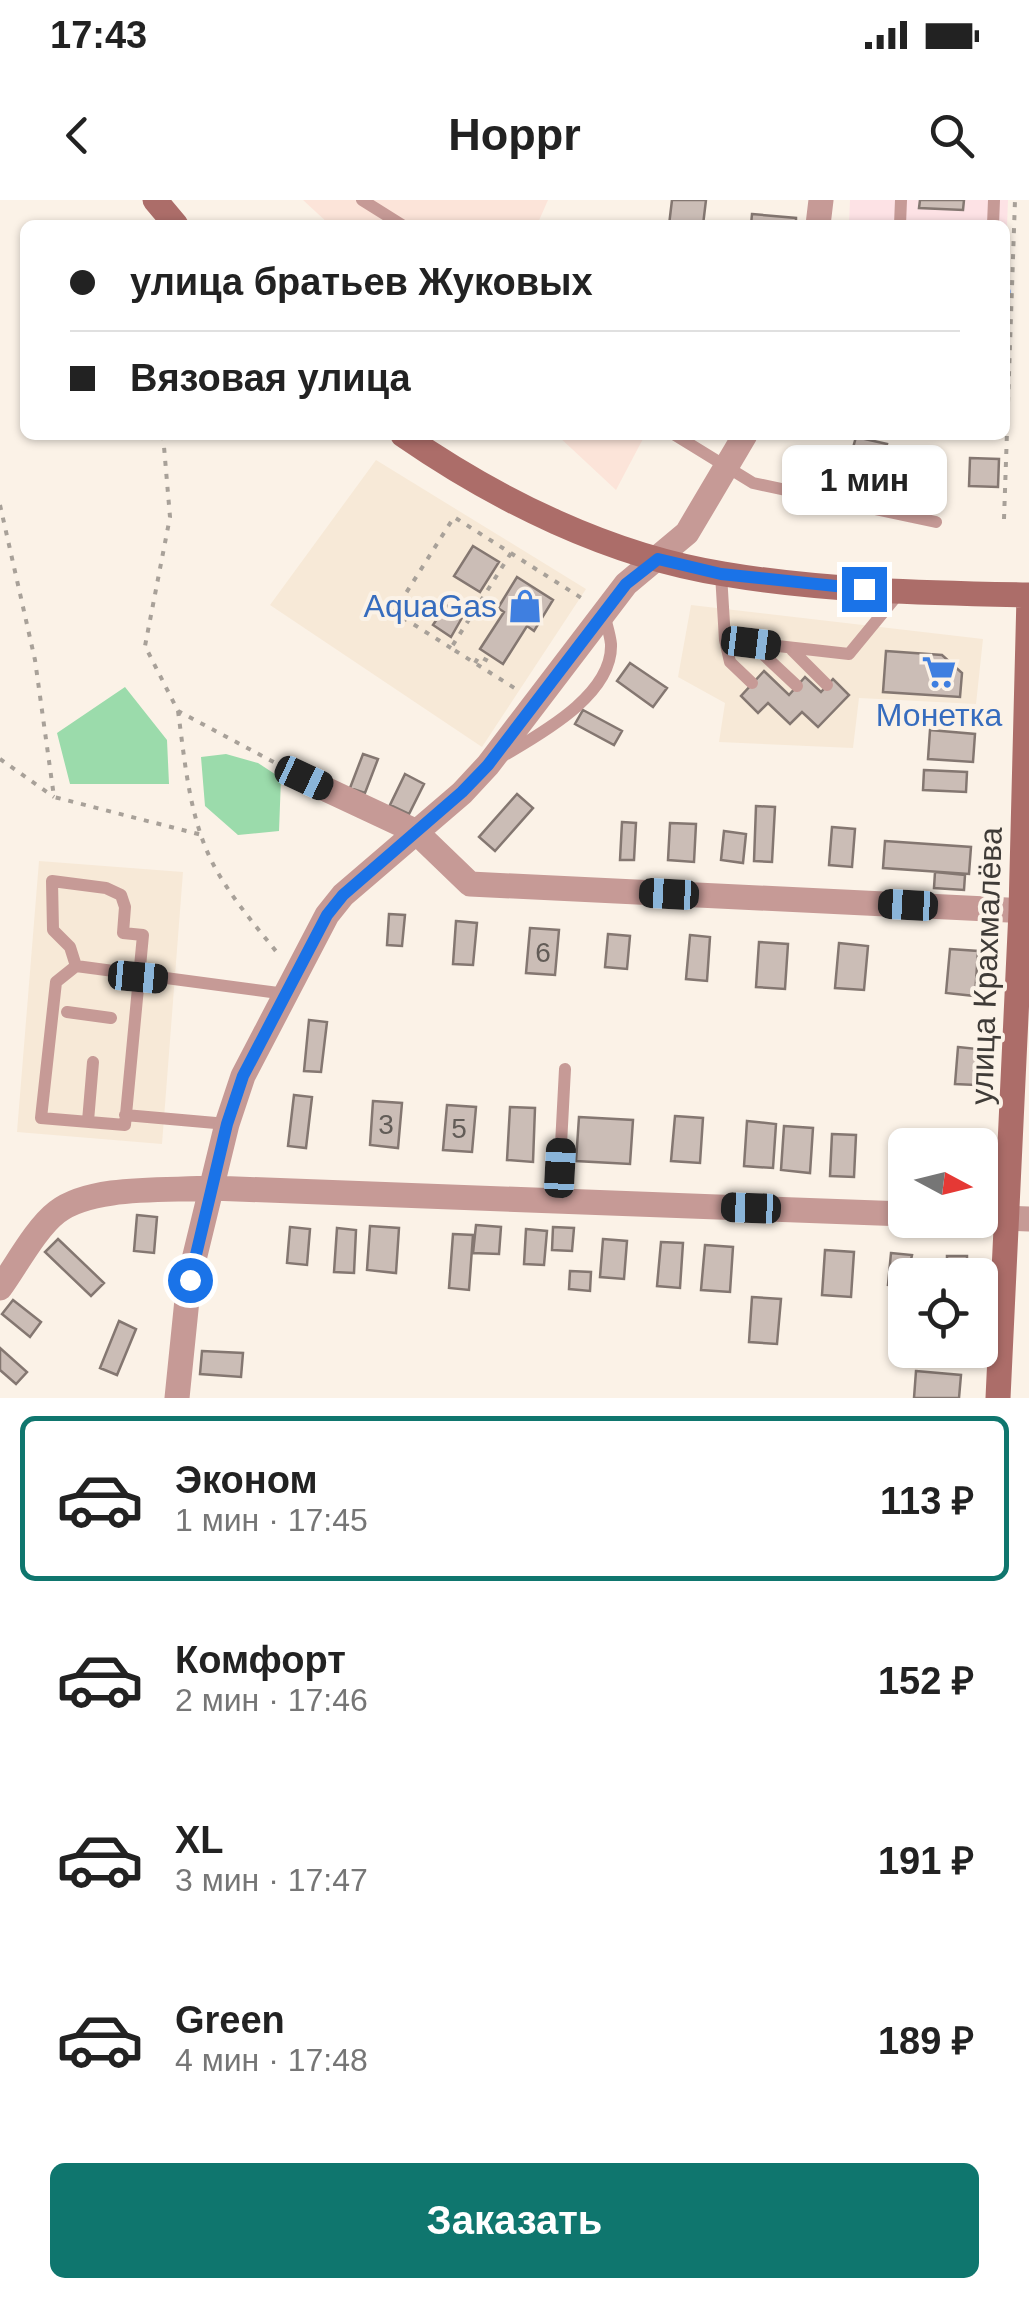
<!DOCTYPE html>
<html lang="ru">
<meta charset="utf-8">
<style>
:root{--surface:#fff;--page:#f6f6f6;--text:#222;--muted:#767676;--line:#e0e0e0;--accent:#0f766e}
body{margin:0;font-family:Arial,sans-serif;background:var(--page);color:var(--text);height:100vh;display:flex;flex-direction:column;font-size:38px;white-space:nowrap}
*{box-sizing:border-box;margin:0}
p{font-size:32px;color:var(--muted)}
.icon{flex:none;width:55px;height:55px;fill:none;stroke:currentColor;stroke-width:2;stroke-linecap:round;stroke-linejoin:round}
.map{position:relative;height:1198px;overflow:hidden}
.sheet{display:flex;flex-direction:column;background:var(--surface);flex:1}
.sheet>*{flex:none}
.hud{position:absolute;left:20px;top:20px;width:990px;height:220px;border-radius:15px;box-shadow:0 2px 8px #0004;display:grid;align-content:center;height:220px;padding:0 50px;background:var(--surface)}
.needle{width:65px;rotate:97deg}
.controls{position:absolute;left:888px;top:928px;display:grid;gap:20px}
.controls a{display:grid;place-items:center;width:110px;height:110px;border-radius:15px;background:var(--surface);box-shadow:0 2px 8px #0004;font-size:50px}
.end{position:absolute;width:45px;height:45px;margin:-22px;border:12px solid #1a73e8;background:#fff;box-shadow:0 0 0 5px #fff}
.from{border-radius:50%}
.bubble{position:absolute;height:70px;border-radius:15px;background:var(--surface);box-shadow:0 2px 8px #0004;font-size:32px;font-weight:600;line-height:70px;text-align:center}
.car{position:absolute;width:30px;height:60px;margin:-30px -15px;border-radius:12px;box-shadow:0 0 8px 2px #0007;background:linear-gradient(#222 24%,#8ab4d8 0 40%,#222 0 76%,#8ab4d8 0 86%,#222 0)}
.hud b{display:flex;align-items:center;gap:35px;height:95px;font-size:38px}
.hud b+b{border-top:2px solid var(--line)}
.hud i{width:25px;height:25px;background:var(--text)}
ul{padding:18px 0 0;list-style:none}
li{display:flex;align-items:center;gap:30px;height:165px;margin:0 20px 15px;padding:0 30px;border:5px solid transparent;border-radius:15px}
li div{flex:1}
li b{display:block;font-size:38px}
li em{font-style:normal;font-weight:600}
li.active{border-color:var(--accent)}
li>.icon{width:90px;height:90px;stroke-width:1.5}
.cta{display:flex;gap:20px;margin-top:auto;padding:20px 50px}
.cta a{flex:1;height:115px;border-radius:15px;background:var(--accent);color:#fff;font-size:40px;font-weight:600;line-height:115px;text-align:center}
.status{display:flex;justify-content:space-between;align-items:center;height:70px;padding:0 50px;background:var(--surface);direction:ltr}
.status svg{height:28px;fill:currentColor}
header{display:flex;justify-content:space-between;align-items:center;height:130px;padding:0 50px;background:var(--surface);font-size:45px;font-weight:600}
.map>svg:first-child{display:block}
</style>
<div class="status"><b>17:43</b><svg viewBox="0 0 49 12"><path d="M0 12V9h3v3zM5 12V6h3v6zM10 12V3h3v9zM15 12V0h3v12zM26 1h20v11H26zM47 4h2v5h-2z"/></svg></div>
<header><svg class="icon" aria-label="back" viewBox="0 0 24 24"><path d="M15 5l-7 7 7 7"/></svg>Hoppr<svg class="icon" aria-label="search" viewBox="0 0 24 24"><circle cx="10" cy="10" r="6"/><path d="M15 15l6 6"/></svg></header>
<div class="map">
<svg width="1029" height="1198" viewBox="0 0 1029 1198">
<rect width="100%" height="100%" fill="#fbf2e7"/>
<path fill="#f7e9d7" d="M376,260L586,389L482,547L270,405Z
M691,405L983,439L976,504L859,498L853,548L719,542L725,503L678,477Z
M39,661L183,672L162,944L17,932Z"/>
<path fill="#fce4d9" d="M303,0H548L537,25H330Z
M557,235H645L616,290Z"/>
<path fill="#fde2e5" d="M850,0H1008L1005,75V25H849Z"/>
<path fill="#9bdbab" d="M125,487L167,540L169,584H70L57,533Z
M226,554L258,563L281,578L279,631L238,635L205,606L201,557Z"/>
<g fill="none" stroke-linecap="round" stroke-linejoin="round">
<path stroke="#99bcf9" stroke-width="8" d="M1005,92H1007"/>
</g>
<path fill="#cbbdb6" stroke="#847771" stroke-width="2.5" d="M672,0H706L703,25H669Z
M920,0H964L963,10L919,8Z
M752,14L796,18V25H751Z
M856,237L887,244L877,281L846,273Z
M811,254L833,261L828,278L806,270Z
M970,258L999,259L998,287L969,286Z
M473,346L499,362L480,392L454,376Z
M517,377L553,400L534,431L527,426L503,464L480,449L504,412L498,408Z
M446,405L463,416L451,437L433,425Z
M886,451L942,455L962,473L960,497L883,492Z
M630,463L667,488L653,507L617,481Z
M764,471L789,495L805,477L821,492L833,479L849,495L818,527L802,512L790,524L768,503L758,513L741,496Z
M583,510L622,531L614,545L575,524Z
M930,530L975,534L973,562L928,559Z
M363,554L378,559L365,593L350,588Z
M924,570L967,572L966,592L923,590Z
M405,574L424,584L409,614L390,605Z
M517,594L533,608L495,651L479,637Z
M756,606L775,607L772,662L754,661Z
M622,622L636,623L634,660H620Z
M670,623L696,624L694,662L668,660Z
M832,627L855,629L852,667L829,665Z
M724,631L746,634L743,663L721,660Z
M885,641L971,647L969,674L883,668Z
M935,672L965,675L964,690L934,688Z
M389,714L405,715L402,746L387,745Z
M456,721L477,723L473,765L453,764Z
M530,728L559,730L555,775L526,773Z
M608,734L630,736L627,769L605,767Z
M690,735L710,737L707,781L686,779Z
M759,742L788,744L785,789L756,787Z
M839,743L868,746L864,790L835,788Z
M950,749L978,751L975,796L946,793Z
M309,820L327,822L321,872L304,871Z
M958,847L978,849L976,885L955,884Z
M294,895L312,897L306,948L288,946Z
M373,901L402,903L398,948L370,945Z
M447,905L476,907L472,952L443,950Z
M510,907L535,908L533,962L507,960Z
M675,916L703,918L700,963L671,961Z
M579,917L633,920L630,964L576,961Z
M747,921L776,924L773,968L744,966Z
M784,926L813,928L810,973L781,970Z
M832,934L856,935L854,977L830,976Z
M137,1015L157,1017L154,1053L134,1051Z
M476,1025L501,1027L499,1054L473,1053Z
M370,1026L399,1028L396,1073L367,1070Z
M290,1027L310,1029L307,1065L287,1063Z
M553,1027L574,1028L572,1051L552,1050Z
M337,1028L356,1030L354,1073L334,1072Z
M526,1029L547,1031L544,1065L524,1064Z
M453,1034L473,1035L469,1090L449,1088Z
M58,1039L104,1083L91,1096L45,1052Z
M603,1039L627,1041L624,1079L600,1077Z
M661,1042L683,1043L680,1088L657,1086Z
M705,1045L733,1047L730,1092L701,1090Z
M825,1050L854,1052L851,1097L822,1095Z
M891,1053L912,1055L905,1087L888,1085Z
M947,1056H967V1075H947Z
M570,1071L591,1072L590,1091L569,1089Z
M752,1097L781,1099L777,1144L749,1142Z
M13,1100L41,1122L30,1137L2,1114Z
M119,1121L136,1129L117,1175L100,1168Z
M0,1148L27,1172L16,1184L0,1170Z
M202,1151L243,1153L241,1177L200,1174Z
M916,1171L961,1175L959,1198H914Z"/>
<g fill="none" stroke-linecap="round" stroke-linejoin="round">
<path stroke="#a8a199" stroke-width="4" stroke-dasharray="5 8" stroke-linecap="butt" d="M163,235L170,317L145,446L178,511L283,567
M0,305L35,460L54,597L202,635
M1004,319L1015,0
M511,353L451,448L516,489
M451,448L394,412L454,317L583,399
M475,463L479,456L488,461L491,456
M178,511C186,569 190,631 223,681C239,707 260,731 279,755
M0,559L54,597"/>
<path stroke="#c69a96" stroke-width="12" d="M362,0L402,25
M900,25L901,0
M993,25L994,0
M675,235L753,283L936,322
M721,374L725,440L849,454L900,392
M725,440L730,462L752,483
M751,443L797,486
M790,448L827,485
M503,556C540,534 613,495 611,444C610,434 606,423 604,413
M52,681L106,688L121,695L125,707L123,733L143,735L125,925L41,918L56,782L76,766L70,747L53,730Z
M76,766L286,794
M67,812L111,818
M125,915L227,924
M88,921L93,862
M558,1001L565,869"/>
<path stroke="#c69a96" stroke-width="25" d="M818,25L821,0
M304,579L415,631L470,684L1029,711
M980,1017L1029,1019
M0,1088C16,1066 36,1028 57,1012C92,985 167,991 211,988L905,1014
M177,1198L189,1080L227,924L243,876L327,715L343,695L462,593L488,565L626,384L687,333L745,235"/>
<path stroke="#ac6d69" stroke-width="25" d="M155,0L176,25
M403,235C497,300 610,356 724,374C824,391 927,393 1029,395
M998,1198L1021,711L1029,396"/>
</g>
<g fill="none" stroke-linecap="round" stroke-linejoin="round">
<path stroke="#1a73e8" stroke-width="12" d="M190,1080L227,924L243,876L327,715L343,695L462,592L488,565L626,384L658,359L721,374L864,389"/>
</g>
<defs>
<g id="shop-bare" transform="scale(2.7)"><path d="M-5-2.5h2.3a2.7 3.5 0 0 1 5.4 0H5L5.5 6h-11ZM-1.5-2.5h3a1.5 2.3 0 0 0-3 0Z" fill="#3f7fe0" stroke="#fbf2e7" stroke-width="2.5" paint-order="stroke"/></g>
<g id="supermarket-bare" transform="scale(2.7)"><path d="M-6-5.5h2.5l.6 2H6L4.5 2H-2.5L-4.4-4H-6ZM-1.5 3.2a1.3 1.3 0 1 0 .1 0ZM3 3.2a1.3 1.3 0 1 0 .1 0Z" fill="#3f7fe0" stroke="#fbf2e7" stroke-width="2.5" paint-order="stroke"/></g>
</defs>
<g fill-rule="evenodd">
<use href="#shop-bare" x="525" y="406"/>
<use href="#supermarket-bare" x="939" y="472"/>
</g>
<g text-anchor="middle" stroke-width="8" stroke-linejoin="round" paint-order="stroke">
<g font-size="28" fill="#625c57">
<text x="543" y="762">6</text>
<text x="386" y="934">3</text>
<text x="459" y="938">5</text>
</g>
<g font-size="32" fill="#366cbe" stroke="#fbf2e7" text-anchor="end">
<text x="497" y="417">AquaGas</text>
<text x="939" y="526" text-anchor="middle">Монетка</text>
</g>
<g font-size="32" fill="#3f3b37" stroke="#fbf2e7">
<text transform="translate(986 766) rotate(-88)" y="11">улица Крахмалёва</text>
</g>
</g>
</svg>
<div class="controls">
<a><svg class="needle" viewBox="-14 -14 28 28"><path d="M0-13l5 13h-10z" fill="#e53935"/><path d="M0 13l5-13h-10z" fill="#767676"/></svg></a>
<a><svg class="icon" aria-label="locate" viewBox="0 0 24 24"><circle cx="12" cy="12" r="6"/><path d="M12 2v4M12 18v4M2 12h4M18 12h4"/></svg></a>
</div>
<i class="end from" style="left:190px;top:1080px"></i>
<i class="end" style="left:864px;top:389px"></i>
<div class="bubble" style="left:782px;top:245px;width:165px">1 мин</div>
<i class="car" style="left:751px;top:443px;rotate:97deg"></i>
<i class="car" style="left:304px;top:578px;rotate:115deg"></i>
<i class="car" style="left:669px;top:694px;rotate:273deg"></i>
<i class="car" style="left:908px;top:705px;rotate:273deg"></i>
<i class="car" style="left:138px;top:777px;rotate:95deg"></i>
<i class="car" style="left:560px;top:968px;rotate:3deg"></i>
<i class="car" style="left:751px;top:1008px;rotate:272deg"></i>
<div class="hud">
<b><i class="from"></i>улица братьев Жуковых</b>
<b><i></i>Вязовая улица</b>
</div>
</div>
<section class="sheet">
<ul>
<li class="active"><svg class="icon" aria-label="car" viewBox="0 0 24 24"><path d="M5 17H2v-5l4-1 3-4h7l3 4 3 1v5h-3M9 17h6M6 11h13"/><circle cx="7" cy="17" r="2"/><circle cx="17" cy="17" r="2"/></svg><div><b>Эконом</b><p>1 мин · 17:45</p></div><em>113 ₽</em></li>
<li><svg class="icon" aria-label="car" viewBox="0 0 24 24"><path d="M5 17H2v-5l4-1 3-4h7l3 4 3 1v5h-3M9 17h6M6 11h13"/><circle cx="7" cy="17" r="2"/><circle cx="17" cy="17" r="2"/></svg><div><b>Комфорт</b><p>2 мин · 17:46</p></div><em>152 ₽</em></li>
<li><svg class="icon" aria-label="car" viewBox="0 0 24 24"><path d="M5 17H2v-5l4-1 3-4h7l3 4 3 1v5h-3M9 17h6M6 11h13"/><circle cx="7" cy="17" r="2"/><circle cx="17" cy="17" r="2"/></svg><div><b>XL</b><p>3 мин · 17:47</p></div><em>191 ₽</em></li>
<li><svg class="icon" aria-label="car" viewBox="0 0 24 24"><path d="M5 17H2v-5l4-1 3-4h7l3 4 3 1v5h-3M9 17h6M6 11h13"/><circle cx="7" cy="17" r="2"/><circle cx="17" cy="17" r="2"/></svg><div><b>Green</b><p>4 мин · 17:48</p></div><em>189 ₽</em></li>
</ul>
<div class="cta"><a>Заказать</a></div>
</section>
